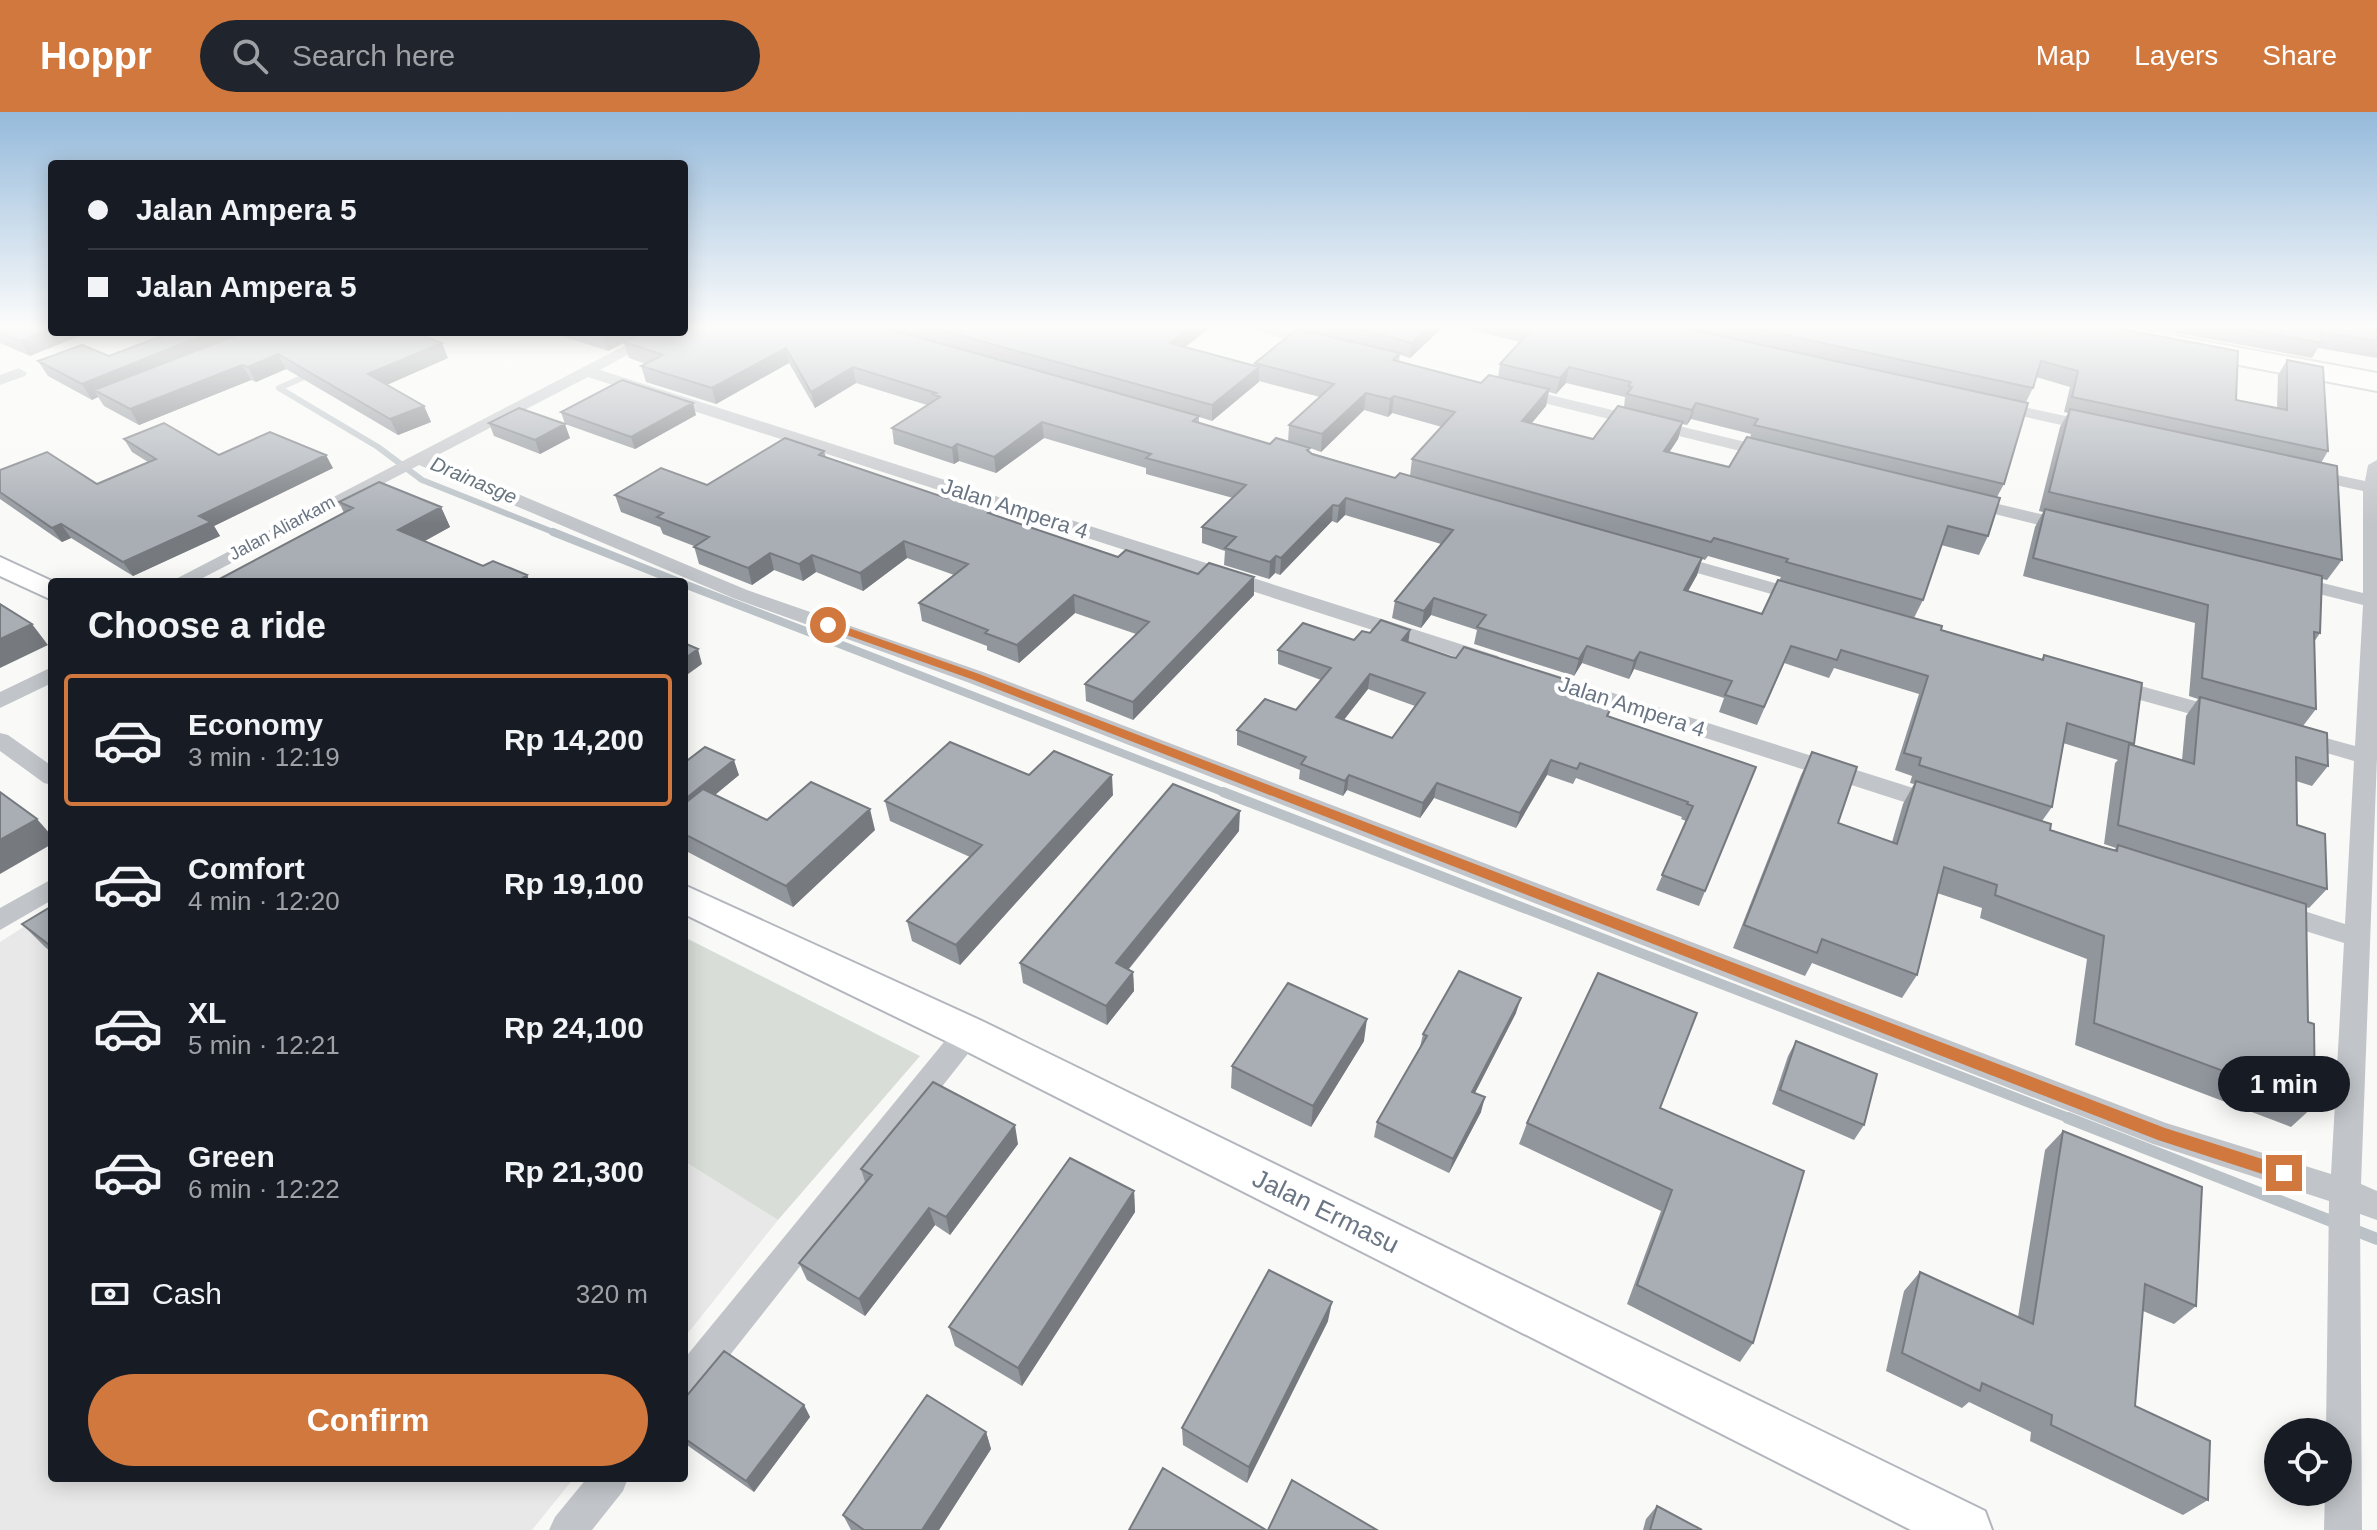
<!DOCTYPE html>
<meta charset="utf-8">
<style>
:root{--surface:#171b24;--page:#20242c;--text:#f1f3f6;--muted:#9ea1a6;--line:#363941;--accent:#d1783f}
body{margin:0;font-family:Arial,sans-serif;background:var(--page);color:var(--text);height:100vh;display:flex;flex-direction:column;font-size:30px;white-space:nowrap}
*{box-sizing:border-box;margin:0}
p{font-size:26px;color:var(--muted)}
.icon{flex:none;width:44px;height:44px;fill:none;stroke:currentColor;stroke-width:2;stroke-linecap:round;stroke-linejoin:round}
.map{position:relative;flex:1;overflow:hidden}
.sheet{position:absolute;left:48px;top:466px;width:640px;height:904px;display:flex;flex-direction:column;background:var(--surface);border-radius:8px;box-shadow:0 4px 20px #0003}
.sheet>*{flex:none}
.top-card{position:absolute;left:48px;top:48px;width:640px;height:176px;border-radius:8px;box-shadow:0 4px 20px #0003;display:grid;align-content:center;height:176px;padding:0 40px;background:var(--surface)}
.buttons{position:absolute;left:2264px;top:1306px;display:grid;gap:16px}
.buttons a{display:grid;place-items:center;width:88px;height:88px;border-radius:50%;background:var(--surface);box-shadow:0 4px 20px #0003;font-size:40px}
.end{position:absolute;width:36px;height:36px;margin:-18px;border:10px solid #d1783f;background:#fff;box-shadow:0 0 0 4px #fff}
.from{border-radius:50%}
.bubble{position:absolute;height:56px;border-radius:28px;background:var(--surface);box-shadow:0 4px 20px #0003;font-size:26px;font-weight:800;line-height:56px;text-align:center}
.top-card b{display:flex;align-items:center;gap:28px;height:76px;font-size:30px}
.top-card b+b{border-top:2px solid var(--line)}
.top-card i{width:20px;height:20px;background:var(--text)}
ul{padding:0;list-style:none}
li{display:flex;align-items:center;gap:24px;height:132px;margin:0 16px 12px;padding:0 24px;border:4px solid transparent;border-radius:8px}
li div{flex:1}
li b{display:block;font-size:30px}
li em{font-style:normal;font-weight:800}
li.active{border-color:var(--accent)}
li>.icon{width:72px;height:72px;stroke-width:1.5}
h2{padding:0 40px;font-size:36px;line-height:96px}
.pay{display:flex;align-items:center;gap:20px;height:88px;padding:0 40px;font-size:30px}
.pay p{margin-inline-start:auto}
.cta{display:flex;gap:16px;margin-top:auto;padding:16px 40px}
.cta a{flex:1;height:92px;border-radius:48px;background:var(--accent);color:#fff;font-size:32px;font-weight:800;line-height:92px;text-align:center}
header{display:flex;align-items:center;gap:48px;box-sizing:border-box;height:112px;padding:0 40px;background:var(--accent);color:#fff}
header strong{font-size:38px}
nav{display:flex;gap:44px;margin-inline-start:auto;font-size:28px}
.search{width:560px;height:72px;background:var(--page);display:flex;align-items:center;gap:20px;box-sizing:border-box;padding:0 28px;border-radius:44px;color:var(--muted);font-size:30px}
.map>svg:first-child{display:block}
</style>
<header>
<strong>Hoppr</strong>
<div class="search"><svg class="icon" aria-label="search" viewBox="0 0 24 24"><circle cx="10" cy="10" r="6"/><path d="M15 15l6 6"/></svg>Search here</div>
<nav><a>Map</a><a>Layers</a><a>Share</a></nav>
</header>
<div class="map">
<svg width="2377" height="1418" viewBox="0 0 2377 1418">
<rect width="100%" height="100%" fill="#f9f9f7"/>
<path fill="#e7e8e7" d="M52,797V1366H574L532,1418H0V830Z
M684,1049L778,1108L684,1226Z"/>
<path fill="#d8ddd7" d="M684,825L920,944L778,1108L684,1049Z"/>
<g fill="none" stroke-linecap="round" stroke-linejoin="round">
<path stroke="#bac2c7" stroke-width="6" d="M407,226L424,220
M311,262L279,276L378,335L422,368L558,422"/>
<path stroke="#bac2c7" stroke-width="8" d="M553,420L679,470
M684,472L1228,682"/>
<path stroke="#bac2c7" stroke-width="10" d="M1223,680L2074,1008"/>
<path stroke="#bac2c7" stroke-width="12" d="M2068,1006L2377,1127"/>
<g stroke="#b3b7bd" stroke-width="4">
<path id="secondary" d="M0,445L54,470L52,488L0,464Z
M684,773L982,909L1985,1399L1992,1418H1911L954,933L684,802Z"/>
</g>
<g stroke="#b4b7bb" stroke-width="4">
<path id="highway" d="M2062,214H2121L2377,261V279L2076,222L2066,220Z"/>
</g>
<path fill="#c1c4c8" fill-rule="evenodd" d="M1240,214H1265L1323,229L1326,232L1318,237Z
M651,220H669L600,258L1498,544L1502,549L1498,554H1484L588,265L432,346L747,478L983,560L2166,1011L2331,1062L2344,831L2267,807L2263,800L2267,793L2276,790L2345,812L2354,649L2289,630L2286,625L2289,620L2297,618L2355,634L2363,493L2283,473L2280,469L2290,463L2363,481V379L2302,366L2299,362L2308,357L2365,369L2368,353L2377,348V645L2361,1072L2377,1079V1108L2360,1102L2362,1418H2324L2325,1380H2338V1320H2326L2329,1089L2153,1032L967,570L733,486L419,353L195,470H170Z
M19,256L27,261L25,264L0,273V263Z
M1517,275L1779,338L1782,342L1773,347L1511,283V277Z
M1996,289L2093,310L2101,315L2093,320L1990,297L1988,294Z
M1964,384L2075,410L2077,414L2068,420L1958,393L1955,389Z
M1669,441L1810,481L1813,485L1803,491L1662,451L1659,447Z
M52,555V571L0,596V580Z
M1537,557L1948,687L1952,693L1948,699L1940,701L1932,699L1529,569L1526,564Z
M2112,566L2231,599L2234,604L2231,609L2223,611L2104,578L2101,573L2104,568Z
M0,621L8,623L52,654V673L44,671L0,639Z
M52,767V788L0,818V796Z
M968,910L978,913L982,921L978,929L696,1286L684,1291V1247L958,913Z
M587,1366H628L623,1379L592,1418H549L555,1405Z"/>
<use href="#secondary" fill="#fff" fill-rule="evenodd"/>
<use href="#highway" fill="#fff" fill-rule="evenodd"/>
</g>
<path fill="#91969c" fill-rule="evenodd" d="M0,214H52L30,244L0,231Z
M684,214H1213L1185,235L1254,254L1255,251L1305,219L1287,214H1444L1410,246L1400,243L1399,249L1481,271L1498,265L1500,252L1520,230L1456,214H2106L2236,288L2277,296L2278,263L2287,248L2328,339L2321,351L2342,448L2327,468L2322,467L2320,521L2314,530L2316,597L2303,614L2328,654L2312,674L2296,669L2297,713L2327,777L2309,796L2306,795L2308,910L2315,993L2291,1015L2075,933L2087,847L1980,806L1982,796L1937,781L1917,863L1902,886L1812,851L1805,864L1733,836L1801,663L1812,640L1838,711L1892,730L1903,692L1914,672L1910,671L1912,664L1895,658L1919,582L1834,556L1829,566L1784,551L1757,613L1719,600L1724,586L1634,557L1629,567L1582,551L1574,564L1474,532L1477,518L1431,503L1421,516L1392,506L1395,489L1441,432L1345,403L1337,411L1332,409L1280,463L1275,461L1269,467L1224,453L1225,439L1202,431V415L1233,386L1146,362V356L1044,326L996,361L959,349L954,352L894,332L892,316L927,293L856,271L815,296L789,251L716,292L646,270L641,254L646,252L629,246L624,231L608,239L550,220H684ZM2036,265L2070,275L2064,300L2068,301L2060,315L2039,399L2043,400L2035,415L2023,464L2195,511L2189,584L2198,587L2186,604L2182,648L2133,634L2134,632L2044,543L2042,547L1941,518L1914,506L1923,488L1941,433L1979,443L1988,424L1997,385L2004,372L2026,290L2033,276ZM1259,269L1320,285L1289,313L1288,330L1270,332L1199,311V305L1212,309ZM1566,271L1625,285L1624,295L1593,327L1532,311L1546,294L1549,280L1556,282ZM1364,298L1388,305L1392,301L1442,315L1412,347L1410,364L1395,366L1309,340L1310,336L1321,340ZM1691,307L1751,322L1750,326L1729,355L1669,340L1678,327L1682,312L1687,313ZM1708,444L1781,465L1762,502L1688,479L1697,463L1702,447L1705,448ZM2063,631L2118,648L2115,651L2104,732L2116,736L2114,738L2050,718L2042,709L2052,695Z
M2138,214H2377V246L2318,236L2312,246Z
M173,220L448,246L387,273L424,294L431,310L398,323L286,257L256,270L251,268L139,313L104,294L98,285L92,288L48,264L38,249L109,244Z
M561,300L696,303L635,337L565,312Z
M489,311L570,326L540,342L494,324Z
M124,327L219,343L333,356L214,414L220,424L133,464L71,426L62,430L0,387V358L97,372L148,350L132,340Z
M824,339L826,345L946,386L993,397V403L1118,445L1254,483L1133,608L1086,589L1085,572L1136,522L1075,501L1019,551L987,538V534L922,509L919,491L954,463L907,446L863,479L816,460L803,469L774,458L752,473L699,452L694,434L663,422L660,415L621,400L615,383L707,373Z
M339,390L441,395L450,415L425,429L483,454L527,463L530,470H214L344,401Z
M1370,521L1408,531L1451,545L1567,568L1563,580L1609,604L1756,655L1699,794L1656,778L1686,709L1681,707L1682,705L1576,666L1573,672L1547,663L1516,716L1434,686L1420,706L1347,678L1343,684L1299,667L1300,658L1237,633V618L1296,598L1321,568L1278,552V538L1354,528ZM1368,577L1415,594L1392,626L1344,608Z
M684,651L739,663L715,683L767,708L875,718L793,795L684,738Z
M1029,663L1113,683L960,853L912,829L907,809L970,745L890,709L885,689Z
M1239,719L1129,857L1133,860L1134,879L1107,913L1023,871L1020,851Z
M52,794V841L44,834L22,812Z
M1516,901L1475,981L1481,1000L1449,1061L1374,1025L1377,1010L1420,935L1423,922Z
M1364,929L1311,1015L1231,976L1232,954Z
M1796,929L1864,1013L1854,1028L1772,992L1788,944Z
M1660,996L1753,1231L1740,1250L1627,1192L1661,1099L1519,1032L1527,1011Z
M2063,1019L2196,1194L2174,1212L2143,1199L2135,1294L2208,1388L2183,1403L2030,1329L2031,1320L1969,1290L1962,1296L1886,1259L1904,1179L1920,1160L2018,1205L2045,1038Z
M1018,1032L950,1123L935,1113L865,1204L807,1168L799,1151L865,1070L861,1057Z
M1134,1079L1135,1100L1022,1274L955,1234L949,1215Z
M1328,1209L1247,1371L1183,1333L1182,1316Z
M684,1287L804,1293L810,1305L754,1380L684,1331Z
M986,1320L991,1337L939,1418H851L843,1403Z
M1657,1394L1702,1418H1643L1646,1407Z"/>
<path fill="#767a7f" d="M1193,214H1213L1170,246V231Z
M1430,214H1444L1410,246L1412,231Z
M52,216V220H90L30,244L20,229Z
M211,220H255L94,278L98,285L92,288L82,272Z
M611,220H644L608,239L603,224Z
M442,231L448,246L375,278L368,262Z
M786,236L789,251L716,292L712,276Z
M278,242L286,257L256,270L248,255Z
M242,253L251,268L139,313L130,297Z
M853,255L856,271L815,296L811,280Z
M1259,255V270L1212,309V293Z
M1569,255L1566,271L1556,282L1560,266Z
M1549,277L1546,294L1519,326L1522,309Z
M1366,281L1364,298L1321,340L1322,322Z
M1394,284L1392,301L1388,305L1390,287Z
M693,291L696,303L635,337L631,325Z
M1696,291L1691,307L1687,313L1692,298Z
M424,294L431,310L398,323L390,307Z
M1042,310L1044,326L996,361L994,345Z
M1683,310L1678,327L1659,356L1664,339Z
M565,312L570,326L540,342L535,328Z
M957,332L959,349L954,352L952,336Z
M326,343L333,356L214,414L220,424L133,464L123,450L199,404Z
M1346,386L1345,403L1337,411L1339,394Z
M1333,393L1332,409L1280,463L1281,446Z
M441,395L450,415L408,438L398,418Z
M61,412L71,426L62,430L52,416Z
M904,429L907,446L863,479L860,461Z
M770,441L774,458L752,473L748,456Z
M812,443L816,460L803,469L799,452Z
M1276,444L1275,461L1269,467L1270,450Z
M1702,446L1697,463L1679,495L1684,478Z
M527,463L530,470H517Z
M1254,465V483L1133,608V590Z
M1074,483L1075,501L1019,551L1017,533Z
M1434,486L1431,503L1421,516L1424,499Z
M32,512L48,533L0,556V527Z
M1410,518L1408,533L1402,528Z
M1587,534L1582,551L1574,564L1579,547Z
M698,537L702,552L684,565V547Z
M1640,540L1634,557L1629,567L1634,549Z
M1370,562L1368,577L1334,620L1336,605Z
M734,648L739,663L689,704L684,688Z
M1551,648L1547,663L1516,716L1520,701Z
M1112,663L1113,683L960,853L956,833Z
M1349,663L1347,678L1343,684L1345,669Z
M1437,671L1434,686L1420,706L1423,691Z
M870,697L875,718L793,795L786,774Z
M1240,699L1239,719L1117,871L1116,851Z
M37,707L52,724V732L0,762V728Z
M1133,860L1134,879L1107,913L1106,894Z
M1521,886L1516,901L1468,994L1472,980Z
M1367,907L1364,929L1311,1015L1313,994Z
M1485,985L1481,1000L1449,1061L1453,1047Z
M1015,1013L1018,1032L950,1123L946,1105Z
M1134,1079L1135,1100L1022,1274L1018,1256Z
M929,1096L935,1113L865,1204L859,1187Z
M1332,1190L1328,1209L1247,1371L1249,1355Z
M804,1293L810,1305L754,1380L746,1369Z
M986,1320L991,1337L939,1418H922Z"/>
<path fill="#a9aeb5" stroke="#767a7f" stroke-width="2" fill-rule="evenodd" d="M0,214H52V216L20,229L0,220Z
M684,214H879L1199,304L1193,309L1270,332L1276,326L1310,336L1307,338L1312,342L1395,366L1400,361L1702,446L1684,478L1762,502L1778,468L1942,514L1941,518L2043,548L2044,543L2142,571L2134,632L2067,611L2052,695L1919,653L1921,646L1904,641L1928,564L1841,538L1837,548L1791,534L1764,595L1725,583L1732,569L1640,540L1634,549L1587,534L1579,547L1477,515L1486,503L1434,486L1424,499L1395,489L1453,418L1346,386L1339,394L1333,393L1281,446L1276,444L1270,450L1225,436L1236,425L1202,415L1246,373L1146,346L1151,342L1042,310L994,345L957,332L952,336L892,316L940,285L933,282L936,281L853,255L811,280L786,236L712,276L641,254L663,243L624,230L643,220H684Z
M927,214H1193L1170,231L1259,255L1212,293Z
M1347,214H1430L1412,231Z
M1521,214H1675L2028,291L2004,372L1754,313L1758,307L1696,291L1692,298L1627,282L1632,275L1628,274L1631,270L1569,255L1560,266L1500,252L1532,217Z
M1743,214H2106L2238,239L2236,288L2287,298V248L2323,255L2328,339L2072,285L2078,259L2041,249L2033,276Z
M2229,214H2377V229L2321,220L2322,231Z
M1297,217L1400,241L1393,248L1481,271L1489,263L1549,277L1522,309L1593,327L1618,294L1683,310L1664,339L1729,355L1747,325L2000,386L1988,424L1948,414L1923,488L1786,450L1788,447L1714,426L1711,430L1412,347L1455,300L1394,284L1390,287L1366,281L1322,322L1289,313L1334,272L1255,251Z
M173,220H211L82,272L38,249L82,233L109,244Z
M245,220H413L442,231L368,262L424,294L390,307L278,242L248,255L242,253L130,297L94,278Z
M591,220H611L603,224Z
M622,268L693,291L631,325L561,300Z
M519,296L565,312L535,328L489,311Z
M2070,297L2337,354L2342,448L2049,380Z
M164,311L219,343L270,320L326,343L199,404L211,410L123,450L61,412L52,416L0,380V358L47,340L97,372L156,347L124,327Z
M785,326L824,339L819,343L946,386L951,383L993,397L988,401L1118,445L1126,438L1198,462L1209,451L1254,465L1133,590L1085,572L1149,510L1074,483L1017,533L985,521L988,518L919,491L968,452L904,429L860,461L812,443L799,452L770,441L748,456L694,435L709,425L657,405L663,401L615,383L661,356L707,373Z
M379,370L441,395L398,418L483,454L493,449L527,463L517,470H214L353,396L339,390Z
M2045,397L2322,464L2320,521L2314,520L2316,597L2202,566L2208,493L2033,446Z
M0,492L32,512L0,527Z
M1381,508L1410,518L1402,528L1451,545L1456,546L1464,535L1567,568L1560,579L1611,596L1607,604L1756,655L1705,779L1662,763L1693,694L1687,692L1688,690L1580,651L1577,657L1551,648L1520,701L1437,671L1423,691L1349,663L1345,669L1301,652L1306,645L1237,618L1265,587L1296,598L1331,556L1278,538L1303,511L1354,528L1362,519L1370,521ZM1370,562L1425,581L1392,626L1336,605Z
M684,531L698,537L684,547Z
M2200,585L2327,621L2328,654L2296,645L2297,713L2325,722L2327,777L2118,713L2129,632L2194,652Z
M950,630L1029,663L1054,639L1112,663L956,833L907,809L982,733L885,689Z
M705,635L734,648L684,688V651Z
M1812,640L1857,655L1838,711L1897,732L1916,669L2051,712L2050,718L2102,735L2117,739L2118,733L2306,792L2308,910L2314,912L2315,993L2094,911L2104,824L1995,783L1997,773L1944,755L1917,863L1822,827L1817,841L1744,813Z
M811,670L870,697L786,774L684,722V692L703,677L767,708Z
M1173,672L1240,699L1116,851L1133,860L1106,894L1020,851Z
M0,680L37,707L0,728Z
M52,794V835L22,812Z
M1459,859L1521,886L1472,980L1485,985L1453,1047L1377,1010L1427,924L1423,922Z
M1598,861L1697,901L1660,996L1804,1059L1753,1231L1637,1173L1672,1078L1527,1011Z
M1288,871L1367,907L1313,994L1232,954Z
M1796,929L1877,962L1864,1013L1780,978Z
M933,970L1015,1013L946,1105L929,1096L859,1187L799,1151L872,1063L861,1057Z
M2063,1019L2202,1075L2196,1194L2145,1172L2135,1294L2210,1329L2208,1388L2051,1313L2052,1303L1982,1271L1980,1279L1902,1241L1920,1160L2033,1212Z
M1070,1046L1134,1079L1018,1256L949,1215Z
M1269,1158L1332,1190L1249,1355L1182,1316Z
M724,1239L804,1293L746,1369L684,1326V1287Z
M927,1283L986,1320L922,1418H864L843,1403Z
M1163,1356L1266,1418H1129Z
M1292,1368L1377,1418H1268Z
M1657,1394L1702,1418H1650Z"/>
<linearGradient id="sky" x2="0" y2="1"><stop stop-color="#95badb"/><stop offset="0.52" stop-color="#fcfcfb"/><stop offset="1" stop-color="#fcfcfb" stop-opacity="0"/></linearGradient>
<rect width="2377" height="413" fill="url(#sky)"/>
<path fill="#d1783f" d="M824,510H832L979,562L2165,1016L2290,1056L2293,1061L2284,1069L2158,1028L971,567L824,515Z"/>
<g text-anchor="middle" stroke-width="8" stroke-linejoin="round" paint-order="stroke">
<g font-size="18" fill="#6b7685" stroke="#fff">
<text transform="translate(282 416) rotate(-28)" y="6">Jalan Aliarkam</text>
</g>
<g font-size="20" font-style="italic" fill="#67757f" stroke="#fff">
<text transform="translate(474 368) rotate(23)" y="7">Drainasge</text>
</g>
<g font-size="22" fill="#6b7685" stroke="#fff">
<text transform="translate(1015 396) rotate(18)" y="8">Jalan Ampera 4</text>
<text transform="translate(1632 594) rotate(18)" y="8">Jalan Ampera 4</text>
</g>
<g font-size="26" fill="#6b7685" stroke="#fff">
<text transform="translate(1326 1099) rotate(26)" y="9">Jalan Ermasu</text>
</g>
</g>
</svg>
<div class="buttons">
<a><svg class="icon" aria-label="locate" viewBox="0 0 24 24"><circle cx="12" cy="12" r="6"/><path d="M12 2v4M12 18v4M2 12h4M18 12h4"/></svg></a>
</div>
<i class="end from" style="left:828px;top:513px"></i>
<i class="end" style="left:2284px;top:1061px"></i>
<div class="bubble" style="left:2218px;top:944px;width:132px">1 min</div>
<div class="top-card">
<b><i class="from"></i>Jalan Ampera 5</b>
<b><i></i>Jalan Ampera 5</b>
</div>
<section class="sheet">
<h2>Choose a ride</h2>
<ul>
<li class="active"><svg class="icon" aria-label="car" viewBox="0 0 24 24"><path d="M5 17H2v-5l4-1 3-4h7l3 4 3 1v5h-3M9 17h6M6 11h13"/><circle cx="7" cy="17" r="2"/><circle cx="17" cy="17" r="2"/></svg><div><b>Economy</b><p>3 min · 12:19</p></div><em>Rp 14,200</em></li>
<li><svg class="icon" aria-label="car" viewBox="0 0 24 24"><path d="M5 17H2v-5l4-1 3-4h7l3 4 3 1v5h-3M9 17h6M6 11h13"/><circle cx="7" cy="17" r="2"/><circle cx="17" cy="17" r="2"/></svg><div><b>Comfort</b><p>4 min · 12:20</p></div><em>Rp 19,100</em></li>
<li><svg class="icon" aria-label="car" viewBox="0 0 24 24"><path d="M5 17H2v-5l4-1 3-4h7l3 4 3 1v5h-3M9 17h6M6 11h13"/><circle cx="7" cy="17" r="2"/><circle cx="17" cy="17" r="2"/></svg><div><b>XL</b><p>5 min · 12:21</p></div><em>Rp 24,100</em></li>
<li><svg class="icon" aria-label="car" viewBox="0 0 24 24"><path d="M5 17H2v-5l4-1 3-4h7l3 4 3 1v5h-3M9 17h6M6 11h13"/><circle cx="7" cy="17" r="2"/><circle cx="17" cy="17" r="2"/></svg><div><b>Green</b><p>6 min · 12:22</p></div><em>Rp 21,300</em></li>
</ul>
<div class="pay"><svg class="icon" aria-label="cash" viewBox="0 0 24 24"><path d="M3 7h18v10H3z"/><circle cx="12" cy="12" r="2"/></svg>Cash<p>320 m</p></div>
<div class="cta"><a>Confirm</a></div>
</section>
</div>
